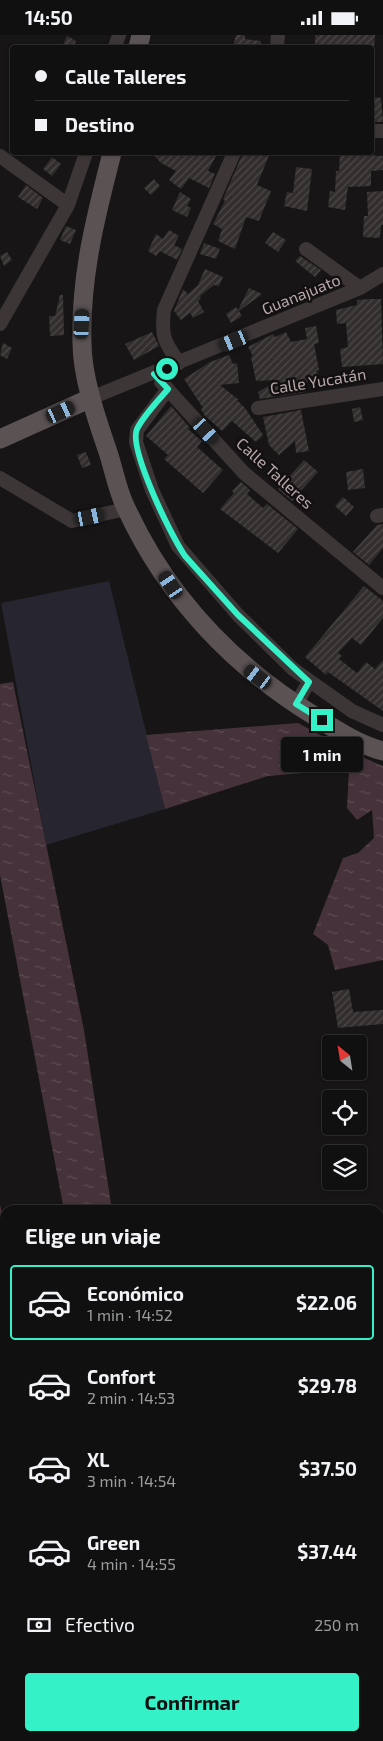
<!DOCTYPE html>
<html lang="es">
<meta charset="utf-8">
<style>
:root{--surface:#111010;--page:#1a1919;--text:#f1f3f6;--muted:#9c9d9f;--line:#303030;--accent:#34f1c7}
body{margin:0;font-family:"Exo 2",sans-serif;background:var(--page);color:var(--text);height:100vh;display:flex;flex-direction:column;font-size:19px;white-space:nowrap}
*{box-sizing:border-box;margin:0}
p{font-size:16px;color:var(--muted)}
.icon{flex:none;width:28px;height:28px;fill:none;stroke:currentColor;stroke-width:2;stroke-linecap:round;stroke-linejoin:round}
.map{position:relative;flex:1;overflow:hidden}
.drawer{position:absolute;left:0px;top:1170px;width:384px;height:536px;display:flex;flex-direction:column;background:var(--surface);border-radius:15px 15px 0 0;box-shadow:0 1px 4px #0004,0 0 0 1px var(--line)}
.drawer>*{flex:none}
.top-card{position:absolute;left:10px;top:10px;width:364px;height:110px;border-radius:5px;box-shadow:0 1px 4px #0004,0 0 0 1px var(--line);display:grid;align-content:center;height:110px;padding:0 25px;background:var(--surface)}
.needle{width:32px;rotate:330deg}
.controls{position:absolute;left:322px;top:1000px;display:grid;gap:10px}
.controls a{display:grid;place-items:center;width:45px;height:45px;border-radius:5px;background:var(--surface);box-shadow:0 1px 4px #0004,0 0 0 1px var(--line);font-size:25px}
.end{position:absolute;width:22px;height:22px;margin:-11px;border:6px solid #34f1c7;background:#111;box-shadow:0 0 0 2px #111}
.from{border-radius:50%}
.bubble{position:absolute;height:35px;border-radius:5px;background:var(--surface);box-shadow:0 1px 4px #0004,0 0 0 1px var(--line);font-size:16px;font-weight:700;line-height:35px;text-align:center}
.car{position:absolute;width:15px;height:30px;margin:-15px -8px;border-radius:6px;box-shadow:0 0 4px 1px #0007;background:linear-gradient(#222 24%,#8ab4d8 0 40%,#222 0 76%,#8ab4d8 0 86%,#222 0)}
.top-card b{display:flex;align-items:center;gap:18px;height:48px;font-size:19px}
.top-card b+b{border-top:1px solid var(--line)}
.top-card i{width:12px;height:12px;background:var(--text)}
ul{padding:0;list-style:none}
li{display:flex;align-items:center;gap:15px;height:75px;margin:0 10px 8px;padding:0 15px;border:2px solid transparent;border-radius:5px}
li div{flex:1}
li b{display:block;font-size:19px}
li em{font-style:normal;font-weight:700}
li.selected{border-color:var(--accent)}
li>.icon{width:45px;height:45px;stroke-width:1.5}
h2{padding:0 25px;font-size:22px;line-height:60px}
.pay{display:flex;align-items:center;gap:12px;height:55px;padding:0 25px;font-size:19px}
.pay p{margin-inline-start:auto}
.action{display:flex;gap:10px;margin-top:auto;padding:10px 25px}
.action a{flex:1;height:58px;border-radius:5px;background:var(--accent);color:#111;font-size:20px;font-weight:700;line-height:58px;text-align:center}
.status{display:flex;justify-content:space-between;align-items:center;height:35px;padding:0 25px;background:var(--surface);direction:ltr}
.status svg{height:14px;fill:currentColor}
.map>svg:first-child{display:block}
</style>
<div class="status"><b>14:50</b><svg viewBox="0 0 49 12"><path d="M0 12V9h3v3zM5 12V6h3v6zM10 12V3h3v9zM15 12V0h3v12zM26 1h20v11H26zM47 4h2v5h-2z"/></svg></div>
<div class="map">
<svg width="383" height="1706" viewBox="0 0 383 1706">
<defs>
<pattern id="water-ripples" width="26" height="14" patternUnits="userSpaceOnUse" patternTransform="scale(1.25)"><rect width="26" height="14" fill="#45323a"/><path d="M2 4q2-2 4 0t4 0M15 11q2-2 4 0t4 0" fill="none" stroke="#5e4d54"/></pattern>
<pattern id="building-hatch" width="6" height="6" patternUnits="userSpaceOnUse" patternTransform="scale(1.25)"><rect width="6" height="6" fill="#312e2d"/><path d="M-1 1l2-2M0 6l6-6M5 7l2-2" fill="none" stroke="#4d4949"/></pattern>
</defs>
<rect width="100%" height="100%" fill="#171515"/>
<path fill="#27252f" d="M109,546L165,774L46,810L1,568Z"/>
<path fill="url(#water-ripples)" d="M13,647L84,995L112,1175H64L0,840V649Z
M298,688L357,720L383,731V925L335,935L328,910L313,899L343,823L358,818L374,803L372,775L357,785L347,773L349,734L268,741L165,774L146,700Z
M0,1170L5,1190V1331L0,1293Z
M76,1701H97V1706H77Z
M159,1701H201V1706H160Z"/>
<path fill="url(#building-hatch)" d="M236,0H245V4L261,6V12H233Z
M315,0H375L374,12H349V9H315Z
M67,1L76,6L73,12H62Z
M371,62L381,63L383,87H371Z
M152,118H209L216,121L208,136L215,139L209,153L189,143L181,154L169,145L176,136L161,128Z
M243,118H270L257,150L271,156L259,186L246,182L235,214L218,206L222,194L213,189L225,166L223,164Z
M340,118H362V120L383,121V135L371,136V151L348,152L345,175L328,172L330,156L335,157L336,136H339Z
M52,122L61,129L52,141L43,134Z
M296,132L312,134L307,176L284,171L287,157L293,158Z
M154,144L160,151L151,160L144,153Z
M26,150L43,163L37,174L18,162Z
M383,156V190H381L380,203L363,202L364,181H368L367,157Z
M180,157L191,164L187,171L191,173L187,182L172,175Z
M66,191L76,195L70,209L60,205Z
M169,195L179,201L174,210L182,214L177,225L160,216L156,221L148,216L156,199L163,204Z
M273,197L286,205L278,217L265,208Z
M204,208L220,214L216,224L200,219Z
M7,217L12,225L4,231L0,221Z
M300,221L321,235L315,242L295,226Z
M205,234L223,242L219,251L214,250L200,261L201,263L198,266L204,277L193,283L190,278L181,285L174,276L183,254L188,259L198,250Z
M249,253L262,259L239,276L242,281L231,288L226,279L236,272L238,275Z
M60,260H63L64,300L50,301L49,281H55Z
M370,264H381L383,329L342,332L340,314L348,312L346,288L337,289L336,275L357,270V265Z
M316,291L319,308L314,309L319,335L316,336L319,340L305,349L306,357L260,364L258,357L278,345L256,346L251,322L253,321L248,312L273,299L275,302L286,297L291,307L307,304L305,293Z
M152,297L159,311L134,325L125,309Z
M3,308L12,313L7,324L0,320Z
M229,320L233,329L237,328L239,348L220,350L239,365H237L245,373L263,400L256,407L232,386L222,396L205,381L201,374L203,373L184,344L210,327Z
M171,371L190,393L188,394L202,406L197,412L223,435L203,458L164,424L168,420L146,401Z
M360,372L363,385L354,387L352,374Z
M301,375L309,416L296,418L295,406L279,420L269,410L263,382Z
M86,417L91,430L82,433L77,420Z
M304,425L318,437L292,466L278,454Z
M363,434L365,453L348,455L346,437Z
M241,447L250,455L247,459L263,473L267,469L298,494L278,518L220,474L234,458L232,456Z
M343,462L354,472L346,481L335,471Z
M383,489V513L369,530L353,517L377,490Z
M364,551L383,566V583L361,610L352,603L338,618L342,621L339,624L357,638L366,627L375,634L383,625V676L328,637L326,640L305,622Z
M349,954L353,977L383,975V989L338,993L332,957Z"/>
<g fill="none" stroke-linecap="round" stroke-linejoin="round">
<path stroke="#3c3637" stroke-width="14" d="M115,12L119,0
M277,12L278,0
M371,96H383
M0,121L68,170
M306,214L360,253
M0,289L68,170L86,118
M179,328C164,306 161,302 164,275L234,118
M161,347L244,438L383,553
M168,354L137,395L136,407L152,455L178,511L238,580L293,634L352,676L383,690
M91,363L360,253L383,239
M258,373L383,354
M0,443L72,486L126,474
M377,481L383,480
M296,669L309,647"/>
<path stroke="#5b5253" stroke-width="19" d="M138,12L141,0
M112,118C96,180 80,242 82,308C82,341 96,382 107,414C114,434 117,456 127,475C167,561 232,630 313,680C335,694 357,709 383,716
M0,404L91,363"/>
</g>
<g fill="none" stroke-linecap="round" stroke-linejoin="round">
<path stroke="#34f1c7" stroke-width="6" d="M167,334L154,339L168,354C158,366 144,380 137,394C128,413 172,503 185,521L238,580L309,647L296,669L322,685"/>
</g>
<g text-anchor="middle" stroke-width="5" stroke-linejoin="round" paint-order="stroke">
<g font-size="16" fill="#b7a7aa" stroke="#121010">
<text transform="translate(301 259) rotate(-22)" y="6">Guanajuato</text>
<text transform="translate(318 346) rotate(-9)" y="6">Calle Yucatán</text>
<text transform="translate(275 438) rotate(42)" y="6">Calle Talleres</text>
</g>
</g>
</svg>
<div class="controls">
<a><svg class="needle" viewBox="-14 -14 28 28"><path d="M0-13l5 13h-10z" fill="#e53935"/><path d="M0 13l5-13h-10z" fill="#9c9d9f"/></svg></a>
<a><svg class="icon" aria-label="locate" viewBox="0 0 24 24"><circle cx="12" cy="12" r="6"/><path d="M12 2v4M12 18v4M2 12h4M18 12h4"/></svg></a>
<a><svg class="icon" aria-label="layers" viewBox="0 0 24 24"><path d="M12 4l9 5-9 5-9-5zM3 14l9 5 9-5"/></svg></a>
</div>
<i class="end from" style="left:167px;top:334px"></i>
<i class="end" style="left:322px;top:685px"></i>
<div class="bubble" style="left:281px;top:702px;width:82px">1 min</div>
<i class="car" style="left:82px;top:289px;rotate:3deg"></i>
<i class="car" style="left:234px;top:306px;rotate:248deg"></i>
<i class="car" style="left:61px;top:377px;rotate:65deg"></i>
<i class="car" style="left:206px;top:396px;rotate:138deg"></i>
<i class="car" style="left:90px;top:482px;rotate:78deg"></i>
<i class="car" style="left:171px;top:550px;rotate:326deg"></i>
<i class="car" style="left:258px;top:642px;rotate:306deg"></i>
<div class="top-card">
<b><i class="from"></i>Calle Talleres</b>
<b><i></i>Destino</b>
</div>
<section class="drawer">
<h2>Elige un viaje</h2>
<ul>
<li class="selected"><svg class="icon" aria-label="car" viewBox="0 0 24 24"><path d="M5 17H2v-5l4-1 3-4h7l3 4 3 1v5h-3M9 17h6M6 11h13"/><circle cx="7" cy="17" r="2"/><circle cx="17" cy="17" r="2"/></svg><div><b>Económico</b><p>1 min · 14:52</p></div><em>$22.06</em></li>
<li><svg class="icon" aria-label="car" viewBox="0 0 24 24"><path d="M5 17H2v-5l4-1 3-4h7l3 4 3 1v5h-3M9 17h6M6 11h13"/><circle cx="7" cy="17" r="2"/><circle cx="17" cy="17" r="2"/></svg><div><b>Confort</b><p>2 min · 14:53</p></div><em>$29.78</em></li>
<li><svg class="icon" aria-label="car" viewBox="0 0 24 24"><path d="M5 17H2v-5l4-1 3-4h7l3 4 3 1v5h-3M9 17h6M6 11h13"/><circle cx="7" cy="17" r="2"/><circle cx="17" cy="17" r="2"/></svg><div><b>XL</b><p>3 min · 14:54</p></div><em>$37.50</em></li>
<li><svg class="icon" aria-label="car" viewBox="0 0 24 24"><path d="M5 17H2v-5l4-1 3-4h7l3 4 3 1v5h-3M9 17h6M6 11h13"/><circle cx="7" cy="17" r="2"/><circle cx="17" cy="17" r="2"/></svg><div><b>Green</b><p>4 min · 14:55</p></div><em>$37.44</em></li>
</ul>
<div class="pay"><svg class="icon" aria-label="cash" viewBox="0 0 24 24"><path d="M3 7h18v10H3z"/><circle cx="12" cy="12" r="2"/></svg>Efectivo<p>250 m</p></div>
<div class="action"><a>Confirmar</a></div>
</section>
</div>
